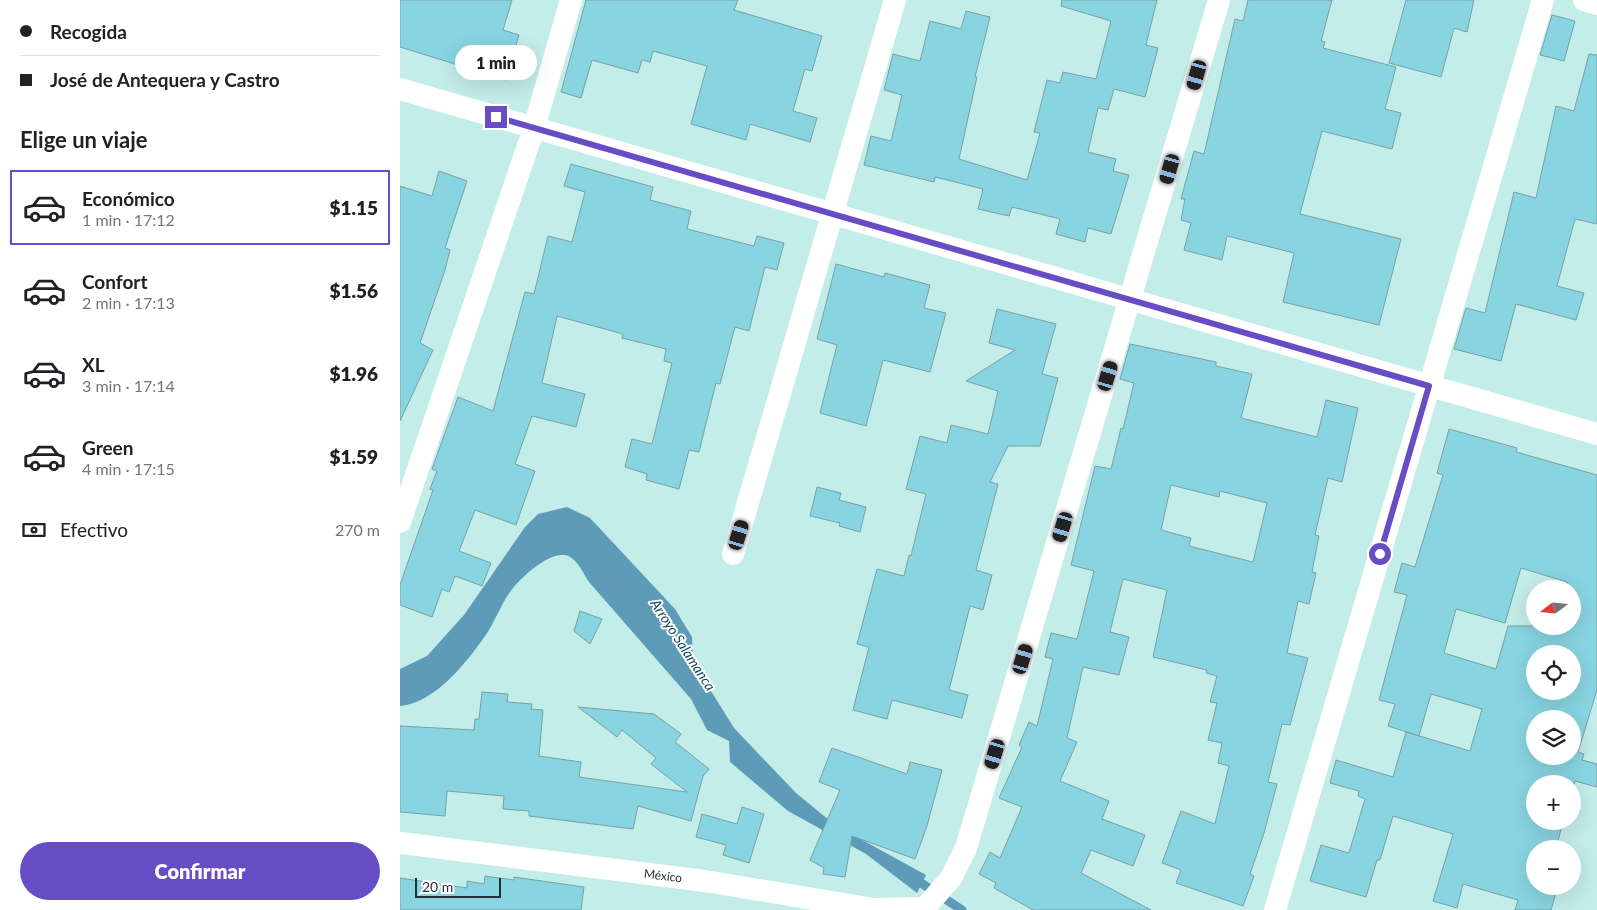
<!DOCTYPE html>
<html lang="es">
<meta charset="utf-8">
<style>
:root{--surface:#fff;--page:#f2f2f2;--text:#202124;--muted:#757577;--line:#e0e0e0;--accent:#684cc5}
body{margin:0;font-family:Lato,sans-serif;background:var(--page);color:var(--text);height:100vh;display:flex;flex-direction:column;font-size:19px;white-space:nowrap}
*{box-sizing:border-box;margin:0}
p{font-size:16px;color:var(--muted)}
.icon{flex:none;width:28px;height:28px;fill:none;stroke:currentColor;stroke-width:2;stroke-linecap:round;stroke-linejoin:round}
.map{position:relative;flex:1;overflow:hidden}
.panel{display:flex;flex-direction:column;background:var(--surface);width:400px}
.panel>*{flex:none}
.hud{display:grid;align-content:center;height:110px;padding:0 20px;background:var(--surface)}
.needle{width:32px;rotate:254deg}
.buttons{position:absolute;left:1126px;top:580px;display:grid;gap:10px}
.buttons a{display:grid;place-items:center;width:55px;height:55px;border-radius:50%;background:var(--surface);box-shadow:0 5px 20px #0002;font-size:25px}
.scale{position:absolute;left:15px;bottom:12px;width:86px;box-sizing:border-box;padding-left:5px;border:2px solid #223231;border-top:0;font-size:14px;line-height:18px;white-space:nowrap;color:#223231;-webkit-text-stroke:4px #fff;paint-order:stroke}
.end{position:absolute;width:22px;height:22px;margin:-11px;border:6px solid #684cc5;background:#fff;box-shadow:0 0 0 2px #fff}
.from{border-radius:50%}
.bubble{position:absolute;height:35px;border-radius:18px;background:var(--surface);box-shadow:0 5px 20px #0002;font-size:16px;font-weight:800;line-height:35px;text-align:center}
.car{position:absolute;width:15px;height:30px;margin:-15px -8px;border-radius:6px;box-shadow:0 0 4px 1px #0007;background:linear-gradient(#222 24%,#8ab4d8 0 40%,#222 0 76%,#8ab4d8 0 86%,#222 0)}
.hud b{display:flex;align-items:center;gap:18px;height:48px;font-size:19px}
.hud b+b{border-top:1px solid var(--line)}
.hud i{width:12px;height:12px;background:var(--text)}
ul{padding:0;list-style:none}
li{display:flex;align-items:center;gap:15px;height:75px;margin:0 10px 8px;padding:0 10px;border:2px solid transparent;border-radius:0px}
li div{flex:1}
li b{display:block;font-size:19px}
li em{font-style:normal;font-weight:800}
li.active{border-color:var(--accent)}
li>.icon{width:45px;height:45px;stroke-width:1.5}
h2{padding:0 20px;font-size:22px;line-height:60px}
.pay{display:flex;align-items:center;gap:12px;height:55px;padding:0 20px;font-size:19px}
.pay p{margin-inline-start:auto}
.primary-button{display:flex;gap:10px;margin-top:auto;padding:10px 20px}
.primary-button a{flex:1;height:58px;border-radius:30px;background:var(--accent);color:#fff;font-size:20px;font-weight:800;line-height:58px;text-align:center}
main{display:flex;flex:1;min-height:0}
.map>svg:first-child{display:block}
</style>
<main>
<section class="panel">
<div class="hud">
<b><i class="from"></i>Recogida</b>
<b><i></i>José de Antequera y Castro</b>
</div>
<h2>Elige un viaje</h2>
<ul>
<li class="active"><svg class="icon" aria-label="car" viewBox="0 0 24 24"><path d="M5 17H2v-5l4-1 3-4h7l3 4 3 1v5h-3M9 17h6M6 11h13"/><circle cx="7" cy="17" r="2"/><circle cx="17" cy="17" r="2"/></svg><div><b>Económico</b><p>1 min · 17:12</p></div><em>$1.15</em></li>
<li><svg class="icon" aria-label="car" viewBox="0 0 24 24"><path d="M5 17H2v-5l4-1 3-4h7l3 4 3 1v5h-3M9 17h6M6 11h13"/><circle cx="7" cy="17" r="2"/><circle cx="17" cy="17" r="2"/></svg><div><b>Confort</b><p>2 min · 17:13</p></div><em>$1.56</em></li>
<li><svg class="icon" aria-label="car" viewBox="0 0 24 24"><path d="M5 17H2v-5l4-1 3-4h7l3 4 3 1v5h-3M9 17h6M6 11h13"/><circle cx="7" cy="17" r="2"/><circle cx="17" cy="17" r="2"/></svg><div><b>XL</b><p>3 min · 17:14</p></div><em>$1.96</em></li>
<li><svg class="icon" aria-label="car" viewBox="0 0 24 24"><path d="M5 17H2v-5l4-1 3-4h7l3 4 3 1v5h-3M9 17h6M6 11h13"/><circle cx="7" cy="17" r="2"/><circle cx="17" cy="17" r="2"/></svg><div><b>Green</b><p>4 min · 17:15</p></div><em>$1.59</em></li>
</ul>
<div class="pay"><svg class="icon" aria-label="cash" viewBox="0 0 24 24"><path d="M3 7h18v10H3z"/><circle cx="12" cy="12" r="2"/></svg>Efectivo<p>270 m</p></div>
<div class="primary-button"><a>Confirmar</a></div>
</section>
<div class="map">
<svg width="1197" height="910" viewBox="0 0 1197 910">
<rect width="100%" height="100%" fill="#c3ede9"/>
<path fill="#5d9bb8" d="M167,507L190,518L275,609L292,637L293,662L334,728L396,793L435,825L526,875L517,893L466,854L388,811L330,762L329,741L307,730L291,699L189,582C183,573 176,556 164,555C147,553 119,579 110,592C100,606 95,622 85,636C66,663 35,703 0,706V669L27,656L64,615L125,527L138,514Z"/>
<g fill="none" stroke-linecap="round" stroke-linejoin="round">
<path stroke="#5d9bb8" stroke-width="9" d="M512,877L562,910"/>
</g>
<path fill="#88d4e1" stroke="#79a0a7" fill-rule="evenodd" d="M0,0H112L103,30L119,35L106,80L0,47Z
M186,0H338L334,10L422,36L412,71L405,69L393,111L417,118L410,142L350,124L346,140L291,124L307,66L253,51L250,62L242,60L238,73L192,60L181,98L161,92Z
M662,0H757L746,45L758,48L745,97L714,89L708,110L698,108L688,152L716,159L713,171L729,175L711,234L688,228L685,242L656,234L660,219L612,207L609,216L578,209L583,189L535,177L534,182L464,165L471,136L491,141L502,95L484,90L493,54L520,61L530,21L561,29L566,11L590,17L575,77H577L559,159L627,180L640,133L634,132L647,80L660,83L663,72L696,79L711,21L661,6Z
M848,0H932L921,41L925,42L923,48L996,67L985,109L1001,113L992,149L922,131L900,214L1001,239L979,325L883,302L894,253L827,236L822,260L784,250L791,223L781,220L785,199H781L794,151L804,154L835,19L843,21Z
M1006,0H1074L1067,32L1054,28L1041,77L989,63Z
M1152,15L1175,21L1164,61L1140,55Z
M1189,54L1197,55V224L1175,219L1157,286L1184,293L1176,320L1116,304L1101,361L1054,349L1066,308L1085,313L1114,192L1136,198L1156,106L1174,111Z
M171,164L253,187L250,200L291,211L287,229L354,246L357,236L384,243L377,270L365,267L349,331L335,327L320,384L316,383L299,452L289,450L279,489L246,480L247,474L225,467L232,439L252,444L272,363L264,361L266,349L222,338L223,334L157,316L142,383L185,394L176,427L132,416L115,464L135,471L116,525L75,510L59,551L91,563L82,586L55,576L49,592L42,589L32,617L0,605V585L33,490L30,489L37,471L32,469L58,397L93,411L125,292L134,294L148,236L172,242L185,192L164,186Z
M39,171L67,181L45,248L50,250L45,270L20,343L33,350L0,421V186L32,196Z
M436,264L484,277L485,273L530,285L524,308L546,313L530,372L483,360L466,426L420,413L437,345L417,339Z
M597,309L656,324L642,374L658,378L640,446H608L590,482L598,484L576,570L592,575L583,610L570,606L549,690L568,695L562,718L492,700L487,719L453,710L469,647L457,644L477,569L504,576L509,555L511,556L526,494L506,489L520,436L547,443L551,425L588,434L598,391L566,381L615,350L589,343Z
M730,344L816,362V366L852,374L841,418L917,437L926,400L958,408L942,482L928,478L915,535L919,536L912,572L916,573L909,604L898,601L887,653L908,658L890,725L882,724L868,782L877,784L864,833L850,874L854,876L843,906L776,883L781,870L762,863L781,811L815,824L829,766L818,763L822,743L808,740L817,703L810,702L817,676L806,673L807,670L753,657L767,590L723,579L710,632L729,637L719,675L683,667L667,738L677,742L660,781L709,801L702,819L745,835L733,866L691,850L681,873L751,910H633L594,888L596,883L579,874L590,852L600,858L622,807L599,798L622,747L619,745L629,722L637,726L653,659L645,657L651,633L677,639L694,571L671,565L695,466L711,469L721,428L723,429L734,383L720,379ZM771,485L819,497L820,491L867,503L853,562L789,546L791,538L761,530Z
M1049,429L1117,448L1116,452L1197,475V690L1178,752L1184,754L1182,760L1197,764V787L1175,781L1172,791V784H1135V821H1163L1156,849H1135V886H1158L1151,910H1115L1118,900L1063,884L1057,908L1033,901L1053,834L993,816L980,860H977L966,897L910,881L921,845L949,853L965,799L958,796L959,791L930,783L936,760L993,777L1006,732L1070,751L1082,709L1031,694L1019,736L988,726L995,704L979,700L1007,595L994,592L1002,563L1015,567L1043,475L1037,473ZM1121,568L1167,582L1165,589H1172V626H1108L1096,669L1044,653L1056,609L1105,623ZM1135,654H1172V691H1135ZM1135,719H1172V756H1135Z
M417,487L441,493L439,500L466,507L460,532L439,526L440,523L410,516Z
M180,611L202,619L190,644L174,631Z
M82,692L108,694L107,702L132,704L131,709L143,710L139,756L181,762L179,777L287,792L251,764L256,758L222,730L217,737L178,707L254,714L281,734L275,742L309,769L303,776L291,821L238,806L233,829L129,816V811L103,809L104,796L47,791L45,816L0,812V726L74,730L75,719H79Z
M432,748L507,774L510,762L542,770L527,826L515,859L452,836L445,877L423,874L424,868L410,860L440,790L419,782Z
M342,807L364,814L349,863L323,855L326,845L296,837L302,814L337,824Z
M85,876L114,880V877L184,887L181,910H0V878L67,888V881L84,884Z"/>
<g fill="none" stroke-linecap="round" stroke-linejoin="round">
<path stroke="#fff" stroke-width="22" d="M1184,0L1197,4
M0,89L1197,434
M0,522L134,128L171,0
M333,554L495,0
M0,843L305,881L474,909L525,908
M525,908L551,878L566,848L819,0
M875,910L1143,0"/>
</g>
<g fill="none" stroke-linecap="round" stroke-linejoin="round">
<path stroke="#684cc5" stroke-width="6" d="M96,117L1029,386L980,554"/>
</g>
<g text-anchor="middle" stroke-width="4" stroke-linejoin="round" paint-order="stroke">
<g font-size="12" fill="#223231" stroke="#fff">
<text transform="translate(263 876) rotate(7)" y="4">México</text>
</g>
<g font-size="14" font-style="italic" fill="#13475d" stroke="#fff">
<text transform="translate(283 645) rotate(57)" y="5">Arroyo Salamanca</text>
</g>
</g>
</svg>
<div class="buttons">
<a><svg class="needle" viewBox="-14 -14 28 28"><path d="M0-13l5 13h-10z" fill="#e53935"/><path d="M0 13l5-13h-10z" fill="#757577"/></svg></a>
<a><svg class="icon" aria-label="locate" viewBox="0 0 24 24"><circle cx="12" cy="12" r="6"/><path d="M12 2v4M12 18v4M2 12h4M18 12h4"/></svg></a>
<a><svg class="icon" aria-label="layers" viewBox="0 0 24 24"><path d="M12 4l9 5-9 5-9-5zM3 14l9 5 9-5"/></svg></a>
<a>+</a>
<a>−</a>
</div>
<div class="scale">20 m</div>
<i class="end from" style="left:980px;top:554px"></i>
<i class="end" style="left:96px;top:117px"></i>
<div class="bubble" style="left:55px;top:45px;width:82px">1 min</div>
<i class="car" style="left:797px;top:75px;rotate:196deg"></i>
<i class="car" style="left:770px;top:169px;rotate:196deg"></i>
<i class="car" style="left:708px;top:376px;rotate:17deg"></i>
<i class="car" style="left:663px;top:527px;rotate:197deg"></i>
<i class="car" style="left:339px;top:535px;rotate:17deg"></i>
<i class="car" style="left:623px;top:659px;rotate:17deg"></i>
<i class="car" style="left:595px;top:754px;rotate:197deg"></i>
</div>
</main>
